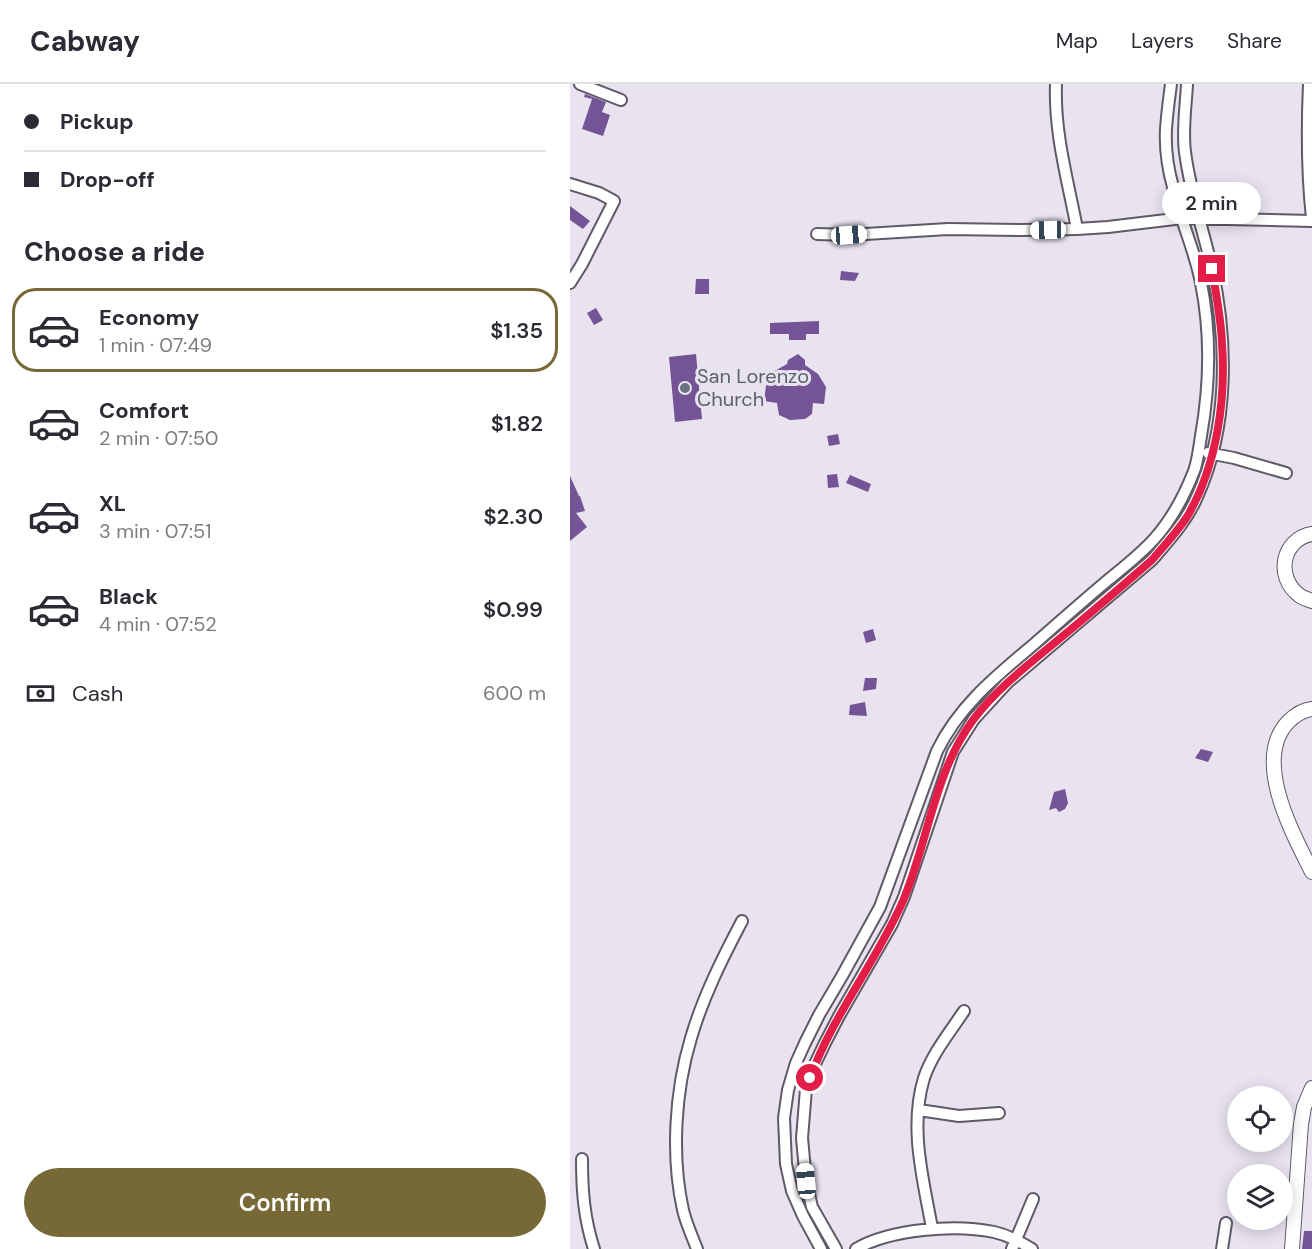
<!DOCTYPE html>
<meta charset="utf-8">
<style>
:root{--surface:#fff;--page:#f2f2f3;--text:#2b2b33;--muted:#7c7c81;--line:#e1e1e2;--accent:#776936}
body{margin:0;font-family:"DM Sans",sans-serif;background:var(--page);color:var(--text);height:100vh;display:flex;flex-direction:column;font-size:22px;white-space:nowrap}
*{box-sizing:border-box;margin:0}
p{font-size:20px;color:var(--muted)}
.icon{flex:none;width:33px;height:33px;fill:none;stroke:currentColor;stroke-width:2;stroke-linecap:round;stroke-linejoin:round}
.map{position:relative;flex:1;overflow:hidden}
.details{display:flex;flex-direction:column;background:var(--surface);width:570px}
.details>*{flex:none}
.hud{display:grid;align-content:center;height:132px;padding:0 24px;background:var(--surface)}
.buttons{position:absolute;left:657px;top:1002px;display:grid;gap:12px}
.buttons a{display:grid;place-items:center;width:66px;height:66px;border-radius:50%;background:var(--surface);box-shadow:0 3px 15px #0003;font-size:30px}
.end{position:absolute;width:27px;height:27px;margin:-14px;border:8px solid #e11d48;background:#fff;box-shadow:0 0 0 3px #fff}
.from{border-radius:50%}
.bubble{position:absolute;height:42px;border-radius:21px;background:var(--surface);box-shadow:0 3px 15px #0003;font-size:20px;font-weight:600;line-height:42px;text-align:center}
.car{position:absolute;width:18px;height:36px;margin:-18px -9px;border-radius:8px;box-shadow:0 0 4px 2px #0007;background:linear-gradient(#fff 24%,#345 0 40%,#fff 0 76%,#345 0 86%,#fff 0)}
.hud b{display:flex;align-items:center;gap:21px;height:57px;font-size:22px}
.hud b+b{border-top:2px solid var(--line)}
.hud i{width:15px;height:15px;background:var(--text)}
ul{padding:0;list-style:none}
li{display:flex;align-items:center;gap:18px;height:84px;margin:0 12px 9px;padding:0 12px;border:3px solid transparent;border-radius:24px}
li div{flex:1}
li b{display:block;font-size:22px}
li em{font-style:normal;font-weight:600}
li.selected{border-color:var(--accent)}
li>.icon{width:54px;height:54px;stroke-width:1.5}
h2{padding:0 24px;font-size:27px;line-height:72px}
.pay{display:flex;align-items:center;gap:15px;height:66px;padding:0 24px;font-size:22px}
.pay p{margin-inline-start:auto}
.button{display:flex;gap:12px;margin-top:auto;padding:12px 24px}
.button a{flex:1;height:69px;border-radius:36px;background:var(--accent);color:#fff;font-size:24px;font-weight:600;line-height:69px;text-align:center}
header{display:flex;align-items:center;gap:36px;box-sizing:border-box;height:84px;padding:0 30px;background:var(--surface);border-bottom:2px solid var(--line)}
header strong{font-size:28px}
nav{display:flex;gap:33px;margin-inline-start:auto;font-size:21px}
main{display:flex;flex:1;min-height:0}
.map>svg:first-child{display:block}
</style>
<header>
<strong>Cabway</strong>
<nav><a>Map</a><a>Layers</a><a>Share</a></nav>
</header>
<main>
<section class="details">
<div class="hud">
<b><i class="from"></i>Pickup</b>
<b><i></i>Drop-off</b>
</div>
<h2>Choose a ride</h2>
<ul>
<li class="selected"><svg class="icon" aria-label="car" viewBox="0 0 24 24"><path d="M5 17H2v-5l4-1 3-4h7l3 4 3 1v5h-3M9 17h6M6 11h13"/><circle cx="7" cy="17" r="2"/><circle cx="17" cy="17" r="2"/></svg><div><b>Economy</b><p>1 min · 07:49</p></div><em>$1.35</em></li>
<li><svg class="icon" aria-label="car" viewBox="0 0 24 24"><path d="M5 17H2v-5l4-1 3-4h7l3 4 3 1v5h-3M9 17h6M6 11h13"/><circle cx="7" cy="17" r="2"/><circle cx="17" cy="17" r="2"/></svg><div><b>Comfort</b><p>2 min · 07:50</p></div><em>$1.82</em></li>
<li><svg class="icon" aria-label="car" viewBox="0 0 24 24"><path d="M5 17H2v-5l4-1 3-4h7l3 4 3 1v5h-3M9 17h6M6 11h13"/><circle cx="7" cy="17" r="2"/><circle cx="17" cy="17" r="2"/></svg><div><b>XL</b><p>3 min · 07:51</p></div><em>$2.30</em></li>
<li><svg class="icon" aria-label="car" viewBox="0 0 24 24"><path d="M5 17H2v-5l4-1 3-4h7l3 4 3 1v5h-3M9 17h6M6 11h13"/><circle cx="7" cy="17" r="2"/><circle cx="17" cy="17" r="2"/></svg><div><b>Black</b><p>4 min · 07:52</p></div><em>$0.99</em></li>
</ul>
<div class="pay"><svg class="icon" aria-label="cash" viewBox="0 0 24 24"><path d="M3 7h18v10H3z"/><circle cx="12" cy="12" r="2"/></svg>Cash<p>600 m</p></div>
<div class="button"><a>Confirm</a></div>
</section>
<div class="map">
<svg width="742" height="1165" viewBox="0 0 742 1165">
<rect width="100%" height="100%" fill="#e8e3ef"/>
<path fill="#745497" d="M15,10L36,18L32,28L40,31L33,52L12,45L22,15L14,13Z
M0,122L20,137L13,145L0,136Z
M271,187L289,189L285,197L270,196Z
M126,195H139V210H125Z
M26,224L33,236L24,241L17,229Z
M249,237V250H236V256H219V250H200V239Z
M126,270L132,335L105,338L99,273Z
M228,270L235,276V281L248,290L256,303L254,320L243,319L242,330L235,335L220,336L209,331L207,319L194,317L196,302L203,288L217,280L218,276Z
M268,350L270,360L259,362L257,352Z
M267,390L269,403L258,404L257,391Z
M280,391L301,400L298,408L276,399Z
M0,392L9,412H10L15,427L6,429L17,443L0,457Z
M303,545L306,556L296,559L293,548Z
M295,594H307L306,605L293,607Z
M295,618L297,632L279,631L280,621Z
M631,665L643,668L638,678L625,674Z
M495,705L498,719L495,725L489,728L486,724L479,726L484,708Z
M734,1147H742V1165H732Z"/>
<g fill="none" stroke-linecap="round" stroke-linejoin="round">
<g stroke="#5f5a65" stroke-width="14">
<path id="minor" d="M10,0L51,16
M486,0C484,49 498,97 507,145
M739,0C737,45 737,89 742,134
M0,100L29,109L44,117L12,180L0,199
M247,150L279,151L378,145L451,146L507,145L538,143L613,134L742,137
M638,369L664,374L716,389
M349,1026L389,1032L429,1029
M12,1075C12,1107 14,1134 24,1165
M362,1144C353,1095 339,1043 354,994C362,970 380,948 394,927
M127,1165C122,1152 116,1139 113,1126C101,1072 105,1007 121,954C133,913 152,875 172,837
M251,1165L233,1132L222,1107L216,1080L214,1034L218,1006L226,979L235,959L249,931L272,892L310,823L367,667C389,622 425,593 463,561C488,539 513,517 538,496C555,482 571,470 585,454C602,435 615,410 624,387C628,376 629,364 631,352C640,301 641,249 631,199C625,166 610,136 603,103C598,85 595,64 596,45C597,30 599,15 601,0
M266,1165L242,1123L236,1097L232,1054L236,1005L244,982L255,959L269,932L322,840L334,813L383,668L404,635L437,599L582,476C599,456 617,437 627,413C659,343 658,258 642,184C633,146 620,107 615,68C612,46 616,22 617,0
M286,1165C320,1145 385,1140 424,1148C438,1151 450,1158 462,1165
M442,1165L463,1115
M652,1165L656,1139"/>
</g>
<g stroke="#5f5a65" stroke-width="16">
<path id="major" d="M742,450C712,455 705,493 729,511C732,514 738,515 742,517
M742,625C732,626 725,631 718,638C682,676 723,750 742,788
M722,1165L731,1040L734,1023L742,1004"/>
</g>
<use href="#minor" stroke="#fff" stroke-width="10"/>
<use href="#major" stroke="#fff" stroke-width="14"/>
</g>
<g fill="none" stroke-linecap="round" stroke-linejoin="round">
<path stroke="#e11d48" stroke-width="8" d="M240,994C263,931 306,878 333,817C358,758 364,689 403,636C425,607 454,584 482,561C516,533 549,505 582,476C594,462 607,448 617,433C647,382 656,316 652,259C651,234 646,210 642,185"/>
</g>
<circle fill="#6b7280" stroke="#e8e3ef" stroke-width="2" cx="115" cy="304" r="6"/>
<g text-anchor="middle" stroke-width="6" stroke-linejoin="round" paint-order="stroke">
<g font-size="20" fill="#5b616d" stroke="#e8e3ef" text-anchor="start">
<text x="127" y="299">San Lorenzo<tspan x="127" dy="23">Church</tspan></text>
</g>
</g>
</svg>
<div class="buttons">
<a><svg class="icon" aria-label="locate" viewBox="0 0 24 24"><circle cx="12" cy="12" r="6"/><path d="M12 2v4M12 18v4M2 12h4M18 12h4"/></svg></a>
<a><svg class="icon" aria-label="layers" viewBox="0 0 24 24"><path d="M12 4l9 5-9 5-9-5zM3 14l9 5 9-5"/></svg></a>
</div>
<i class="end from" style="left:240px;top:994px"></i>
<i class="end" style="left:642px;top:185px"></i>
<div class="bubble" style="left:592px;top:98px;width:99px">2 min</div>
<i class="car" style="left:478px;top:146px;rotate:269deg"></i>
<i class="car" style="left:279px;top:151px;rotate:86deg"></i>
<i class="car" style="left:236px;top:1097px;rotate:355deg"></i>
</div>
</main>
